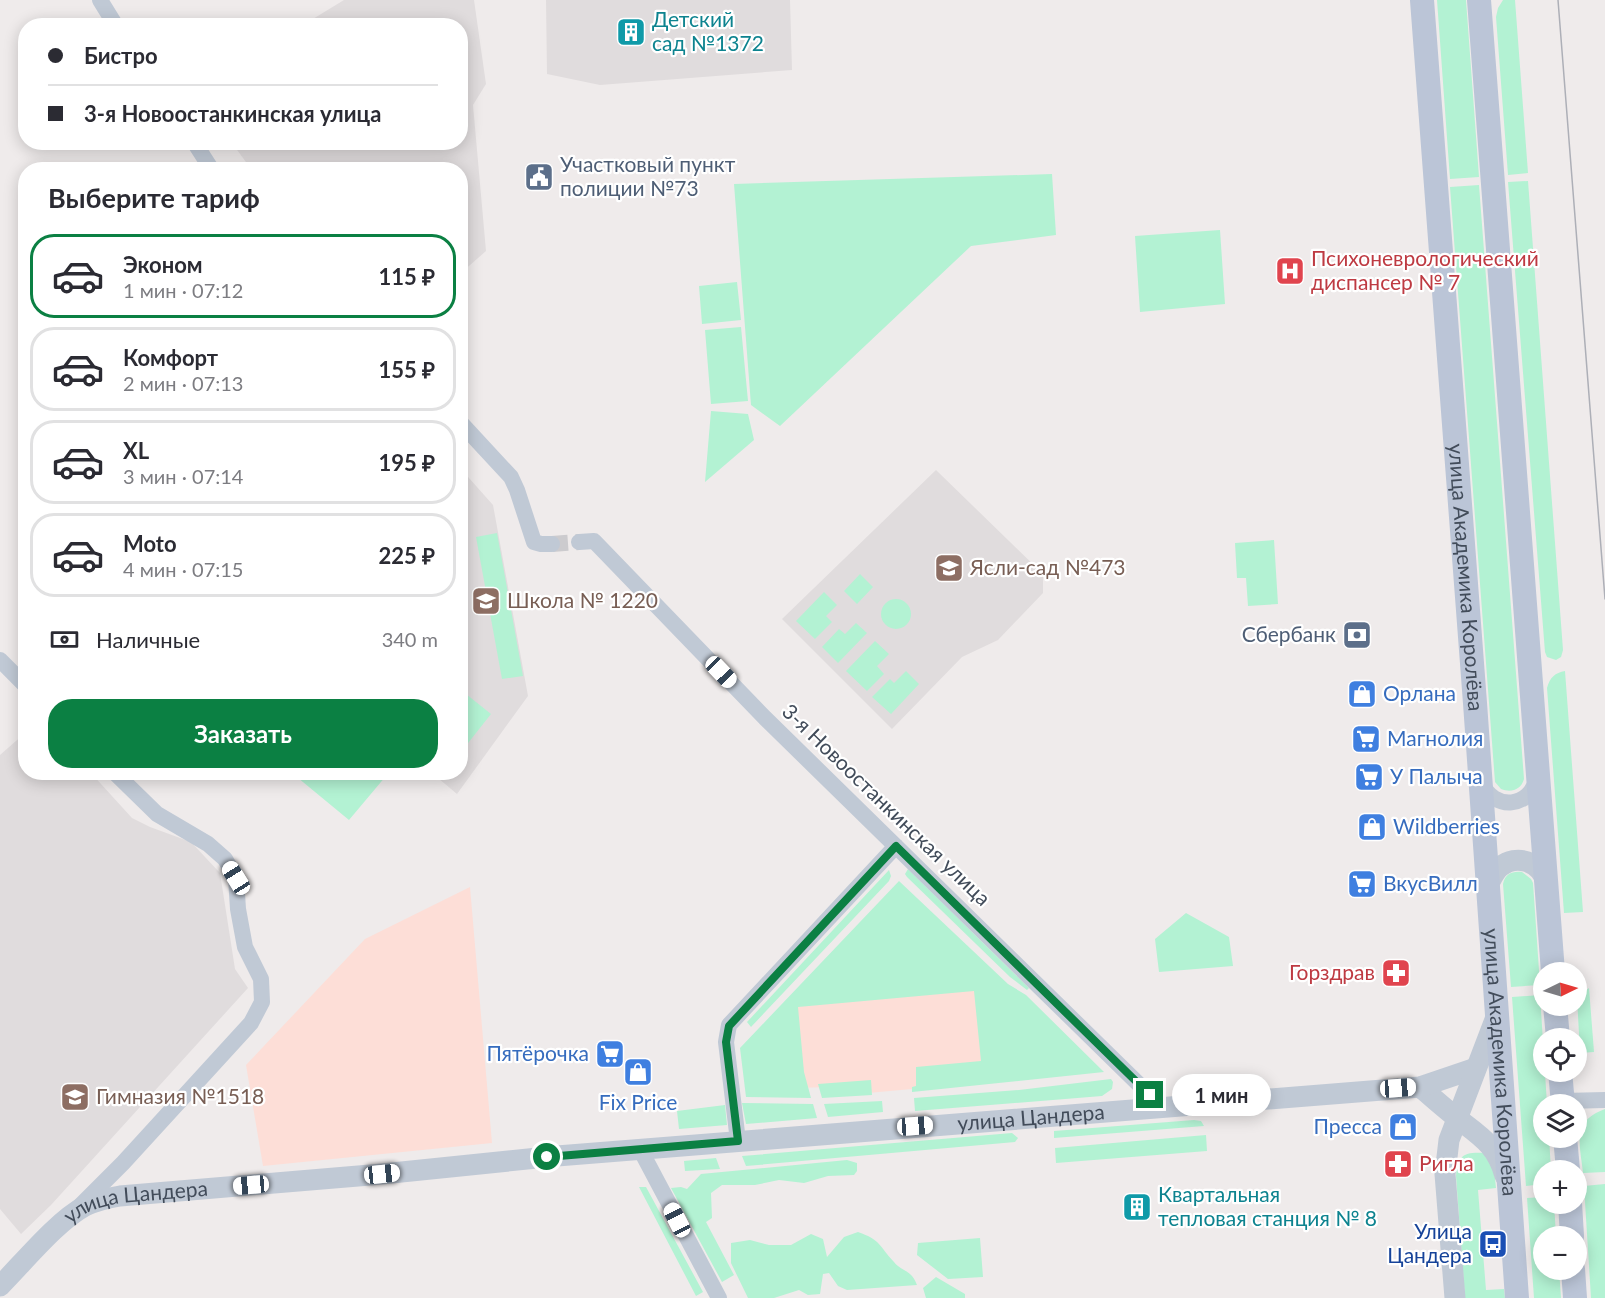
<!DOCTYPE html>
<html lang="ru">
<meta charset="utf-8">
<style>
:root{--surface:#fff;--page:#f2f2f3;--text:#2b2b33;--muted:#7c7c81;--line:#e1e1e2;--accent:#0b8043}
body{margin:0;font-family:Lato,sans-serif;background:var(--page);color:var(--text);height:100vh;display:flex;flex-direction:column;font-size:22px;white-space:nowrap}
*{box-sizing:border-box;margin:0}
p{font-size:20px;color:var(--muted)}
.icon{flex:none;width:33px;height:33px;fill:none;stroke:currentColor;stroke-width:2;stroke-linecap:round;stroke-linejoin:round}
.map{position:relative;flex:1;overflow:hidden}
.panel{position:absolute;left:18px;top:162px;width:450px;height:618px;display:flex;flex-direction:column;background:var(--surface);border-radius:24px;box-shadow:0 3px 15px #0003}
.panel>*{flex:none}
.top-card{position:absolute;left:18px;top:18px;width:450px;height:132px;border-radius:24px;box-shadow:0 3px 15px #0003;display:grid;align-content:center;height:132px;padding:0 30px;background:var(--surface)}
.needle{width:39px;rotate:85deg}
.fabs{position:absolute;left:1533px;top:962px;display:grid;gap:12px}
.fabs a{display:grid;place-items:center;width:54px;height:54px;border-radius:50%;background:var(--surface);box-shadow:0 3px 15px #0003;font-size:30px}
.end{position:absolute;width:27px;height:27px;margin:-14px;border:8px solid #0b8043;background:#fff;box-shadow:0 0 0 3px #fff}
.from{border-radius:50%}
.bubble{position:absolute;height:42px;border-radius:21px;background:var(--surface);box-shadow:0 3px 15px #0003;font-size:20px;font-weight:700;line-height:42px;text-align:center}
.car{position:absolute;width:18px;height:36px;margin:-18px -9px;border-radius:8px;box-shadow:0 0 4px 2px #0007;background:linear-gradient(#fff 24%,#345 0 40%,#fff 0 76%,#345 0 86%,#fff 0)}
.top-card b{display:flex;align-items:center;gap:21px;height:57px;font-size:22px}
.top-card b+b{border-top:2px solid var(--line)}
.top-card i{width:15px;height:15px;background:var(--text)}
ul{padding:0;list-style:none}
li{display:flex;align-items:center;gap:18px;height:84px;margin:0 12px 9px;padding:0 18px;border:3px solid var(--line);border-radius:24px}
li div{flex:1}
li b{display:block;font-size:22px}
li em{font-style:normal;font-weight:700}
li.on{border-color:var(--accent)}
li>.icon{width:54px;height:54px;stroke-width:1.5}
h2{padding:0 30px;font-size:27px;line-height:72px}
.pay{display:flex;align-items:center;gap:15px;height:66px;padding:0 30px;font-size:22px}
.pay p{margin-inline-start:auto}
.primary-button{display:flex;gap:12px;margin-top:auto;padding:12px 30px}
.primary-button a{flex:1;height:69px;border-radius:24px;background:var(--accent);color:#fff;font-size:24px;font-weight:700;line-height:69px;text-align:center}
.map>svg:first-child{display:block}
</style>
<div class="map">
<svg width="1605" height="1298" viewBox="0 0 1605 1298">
<rect width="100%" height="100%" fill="#efebeb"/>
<path fill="#e0dcdd" d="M344,0H474L486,84L473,105L486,251L461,273L460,170L251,169L232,143L460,142V26L303,25Z
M546,0H790L792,70L600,85L547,74Z
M461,469L493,505L528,696L457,794L432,773L460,772Z
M936,470L1043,574V593L998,640L962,657L892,729L782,619Z
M25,733L26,772L91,773L132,818L150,827L191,842L220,873L235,969L248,988L51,1205L21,1234L0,1209V755Z"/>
<path fill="#fdded7" d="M470,887L492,1143L263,1166L246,1065L365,939Z
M990,986L1000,1081L835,1096L829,1087L797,1088L789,1004Z"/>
<path fill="#b3f2d3" d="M1437,0H1466L1479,177L1450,179Z
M1503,0H1515L1528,173L1508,175L1496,17L1498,8Z
M1052,174L1056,235L971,246L780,426L751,405L734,184Z
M1528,181L1563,650L1561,657L1556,660L1547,657L1545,652L1508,182Z
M1479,185L1524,779C1521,790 1511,793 1501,789L1495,782L1450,187Z
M1220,230L1225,304L1140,312L1135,236Z
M737,282L741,320L702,324L699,286Z
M741,327L748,401L711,404L705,330Z
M711,411L748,414L754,440L705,482Z
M497,533L523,676L502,679L476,537Z
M1274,540L1278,604L1248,606L1246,578H1237L1235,543Z
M860,574L873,587L857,604L844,591Z
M824,592L837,605L826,616L832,622L815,639L796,621Z
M881 614a15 15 0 1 1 30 0a15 15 0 1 1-30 0Z
M856,623L867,633L838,663L822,647L839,629L845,634Z
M875,641L889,654L877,666L884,674L867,691L846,671Z
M906,671L919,684L891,714L872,697L890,679L894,683Z
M1565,671L1583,912L1564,913L1547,688C1550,677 1555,673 1565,671Z
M461,690L491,714L461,752Z
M382,773L386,776L349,820L292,773Z
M908,869L1029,988L1027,990L1010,977L907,877L905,874Z
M889,870L891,876L889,881L751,1027L747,1022Z
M1522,872L1531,879L1533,883L1540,985L1511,987L1503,884C1505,874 1512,871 1522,872Z
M899,881L1008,984L1026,995L1104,1072L912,1092V1087L916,1086V1067L981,1061L974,991L798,1007L804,1072L811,1098L746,1097L740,1048Z
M1186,913L1229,937L1233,966L1159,972L1155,939Z
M1589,988L1594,1052L1580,1053L1577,997Z
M1540,995L1547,1104H1544V1137H1549L1551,1170H1544L1543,1184L1526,1186L1512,997Z
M1111,1079L1113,1082L1112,1089L1102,1096L915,1111L914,1098L1019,1090Z
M871,1080L872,1095L822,1098L818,1084Z
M882,1101L883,1112L828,1117L824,1104Z
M742,1103L813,1104L817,1118L746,1124Z
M725,1105L727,1125L679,1129L677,1111Z
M1605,1109V1172L1583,1173C1580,1144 1571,1121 1605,1109Z
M1194,1120L1201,1121L1204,1126L1054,1138V1131Z
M1012,1133L1018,1138L1015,1142L746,1166L742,1156Z
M1206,1135L1207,1151L1056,1163L1055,1148Z
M1483,1153L1494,1169L1496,1188L1478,1190L1486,1290L1504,1289L1505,1298H1465L1456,1176C1458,1156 1463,1152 1483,1153Z
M716,1158L720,1169L685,1171L684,1161Z
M847,1160L857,1163V1171L854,1175L828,1176L804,1183L779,1180L755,1185H722L711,1193L712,1218L706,1222L734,1275L722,1282L671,1188L681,1187L687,1189L701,1174Z
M1605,1184V1298H1591L1584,1186Z
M639,1187H646L703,1292L696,1296Z
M1543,1197L1544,1203H1554L1556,1236H1544V1269H1559L1561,1298H1534L1527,1198Z
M858,1232C881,1240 879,1246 894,1262C902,1272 911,1269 917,1285L847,1290L838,1286L829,1273L823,1274L820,1294L808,1295L799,1290L774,1298H748L731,1263V1243L750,1240L769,1245H791L811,1234L823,1239L827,1257L844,1237Z
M980,1238L983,1277L948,1279L917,1255L918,1243Z
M936,1277L965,1294V1298H926L923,1288Z"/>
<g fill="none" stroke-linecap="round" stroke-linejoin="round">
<path stroke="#cccbce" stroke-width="16" stroke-dasharray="16 8" stroke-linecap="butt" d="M552,544L579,542"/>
<path stroke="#c0c9d5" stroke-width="16" d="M100,0L116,26
M194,142L212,170
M460,422L511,477L517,490L534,542L541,544H552
M579,542L594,541L765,718L1161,1106
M0,660L26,686
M1481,782C1494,812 1531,808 1537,777
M1563,1101L1605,1100
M738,1141L726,1042L729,1025L896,846
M640,1149L719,1298
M80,1206L123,1163L251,1023L262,1002L261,979L245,947L238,909L236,878L225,859L208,844L157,814L114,772"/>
<g stroke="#c0c9d5" stroke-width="21">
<path d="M1487,887C1491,880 1494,872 1500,867C1517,853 1539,862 1546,881"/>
<path d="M1420,1087C1432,1097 1444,1108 1457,1118C1480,1136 1497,1145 1505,1176"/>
<path id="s1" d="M0,1286C23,1263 57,1221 85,1206C96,1201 108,1198 120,1196L382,1174L557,1156L1420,1087L1476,1068"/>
<path d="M1455,1298L1445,1174L1449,1140L1496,1017"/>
</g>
<g stroke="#bbc5d7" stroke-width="24">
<path id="s2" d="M1422,0L1475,703L1517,1298"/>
<path d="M1479,0L1553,972"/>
<path d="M1555,1005L1558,1038"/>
<path d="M1560,1071L1563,1104"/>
<path d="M1565,1137L1568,1170"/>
<path d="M1570,1203L1572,1236"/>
<path d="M1573,1269L1575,1298"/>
</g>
<path stroke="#adafb7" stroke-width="1.5" d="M1558,0L1605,599"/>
</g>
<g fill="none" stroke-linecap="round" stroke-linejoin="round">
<path stroke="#0b8043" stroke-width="8" d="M547,1157L738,1141L726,1042L729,1026L896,846L1150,1095"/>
</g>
<defs>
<g id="building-square" transform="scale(1.5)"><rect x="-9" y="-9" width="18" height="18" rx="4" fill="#0f9aa8" stroke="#fff"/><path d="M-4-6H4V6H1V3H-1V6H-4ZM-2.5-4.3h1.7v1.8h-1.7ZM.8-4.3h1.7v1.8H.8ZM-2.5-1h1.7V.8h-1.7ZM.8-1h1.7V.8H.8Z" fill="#fff"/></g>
<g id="civic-square" transform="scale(1.5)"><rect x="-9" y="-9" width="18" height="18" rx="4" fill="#5c6f8a" stroke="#fff"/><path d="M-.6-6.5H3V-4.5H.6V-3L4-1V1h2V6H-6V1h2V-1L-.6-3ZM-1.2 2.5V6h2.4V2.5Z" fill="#fff"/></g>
<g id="hospital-square" transform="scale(1.5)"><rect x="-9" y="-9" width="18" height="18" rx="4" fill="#e0444e" stroke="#fff"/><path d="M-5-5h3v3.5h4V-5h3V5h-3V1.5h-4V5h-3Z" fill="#fff"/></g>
<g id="school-square" transform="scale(1.5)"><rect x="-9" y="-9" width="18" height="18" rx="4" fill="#8d6e63" stroke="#fff"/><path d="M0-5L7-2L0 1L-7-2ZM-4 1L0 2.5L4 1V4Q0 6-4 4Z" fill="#fff"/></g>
<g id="bank-square" transform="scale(1.5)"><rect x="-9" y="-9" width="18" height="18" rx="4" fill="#5c6f8a" stroke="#fff"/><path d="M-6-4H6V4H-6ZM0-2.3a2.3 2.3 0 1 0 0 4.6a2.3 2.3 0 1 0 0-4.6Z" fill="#fff"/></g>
<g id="shop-square" transform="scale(1.5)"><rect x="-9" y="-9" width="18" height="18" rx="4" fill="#3f7fe0" stroke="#fff"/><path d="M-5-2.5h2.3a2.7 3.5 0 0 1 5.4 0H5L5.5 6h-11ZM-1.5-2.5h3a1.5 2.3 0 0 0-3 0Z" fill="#fff"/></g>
<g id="supermarket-square" transform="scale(1.5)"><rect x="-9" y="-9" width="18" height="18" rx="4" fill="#3f7fe0" stroke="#fff"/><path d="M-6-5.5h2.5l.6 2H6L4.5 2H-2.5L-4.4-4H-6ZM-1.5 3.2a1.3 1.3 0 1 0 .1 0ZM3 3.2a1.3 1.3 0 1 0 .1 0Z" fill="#fff"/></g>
<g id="pharmacy-square" transform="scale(1.5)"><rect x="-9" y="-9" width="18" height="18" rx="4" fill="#e0444e" stroke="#fff"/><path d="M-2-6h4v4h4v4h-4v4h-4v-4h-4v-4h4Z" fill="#fff"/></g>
<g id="bus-square" transform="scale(1.5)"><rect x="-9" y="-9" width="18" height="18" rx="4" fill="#1a4fb4" stroke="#fff"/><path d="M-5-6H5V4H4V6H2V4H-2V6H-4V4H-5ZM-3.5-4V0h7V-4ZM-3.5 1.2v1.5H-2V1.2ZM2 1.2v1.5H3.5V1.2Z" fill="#fff"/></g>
</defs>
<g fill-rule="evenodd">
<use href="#building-square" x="631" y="32"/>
<use href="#civic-square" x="539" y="177"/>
<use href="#hospital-square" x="1290" y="271"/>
<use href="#school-square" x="949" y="568"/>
<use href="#school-square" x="486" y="601"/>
<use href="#bank-square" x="1357" y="635"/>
<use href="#shop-square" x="1362" y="694"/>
<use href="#supermarket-square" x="1366" y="739"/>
<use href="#supermarket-square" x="1369" y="777"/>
<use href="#shop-square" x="1372" y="827"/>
<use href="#supermarket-square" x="1362" y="884"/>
<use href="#pharmacy-square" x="1396" y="973"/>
<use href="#supermarket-square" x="610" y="1054"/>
<use href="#shop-square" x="638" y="1072"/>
<use href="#school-square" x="75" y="1097"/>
<use href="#shop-square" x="1403" y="1127"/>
<use href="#pharmacy-square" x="1398" y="1164"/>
<use href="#building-square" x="1137" y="1207"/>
<use href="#bus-square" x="1493" y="1244"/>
</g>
<g text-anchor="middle" stroke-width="4.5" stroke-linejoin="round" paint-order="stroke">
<g font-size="21" fill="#0d838f" stroke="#fff" text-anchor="start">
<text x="652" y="27">Детский<tspan x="652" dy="24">сад №1372</tspan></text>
<text x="1158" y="1202">Квартальная<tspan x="1158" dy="24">тепловая станция № 8</tspan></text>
</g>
<g font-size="21" fill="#4e5e75" stroke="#fff" text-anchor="start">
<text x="560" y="172">Участковый пункт<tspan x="560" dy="24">полиции №73</tspan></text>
<text x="1336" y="642" text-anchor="end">Сбербанк</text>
</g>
<g font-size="21" fill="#be3a42" stroke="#fff" text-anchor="start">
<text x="1311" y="266">Психоневрологический<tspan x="1311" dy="24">диспансер № 7</tspan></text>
<text x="1375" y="980" text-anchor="end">Горздрав</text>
<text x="1419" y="1171">Ригла</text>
</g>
<g font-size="21" fill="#785e54" stroke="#fff" text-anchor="start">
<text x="970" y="575">Ясли-сад №473</text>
<text x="507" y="608">Школа № 1220</text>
<text x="96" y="1104">Гимназия №1518</text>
</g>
<g font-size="21" fill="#424c5a" stroke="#fff">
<text dy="7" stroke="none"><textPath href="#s2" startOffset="579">улица Академика Королёва</textPath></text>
<text transform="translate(886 805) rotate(44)" y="7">3-я Новоостанкинская улица</text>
<text dy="7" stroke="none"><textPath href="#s2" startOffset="1065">улица Академика Королёва</textPath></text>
<text dy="7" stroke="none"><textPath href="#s1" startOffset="1068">улица Цандера</textPath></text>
<text dy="7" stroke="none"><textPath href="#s1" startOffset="168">улица Цандера</textPath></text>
</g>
<g font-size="21" fill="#366cbe" stroke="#fff" text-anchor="start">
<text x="1383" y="701">Орлана</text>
<text x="1387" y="746">Магнолия</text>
<text x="1390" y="784">У Палыча</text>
<text x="1393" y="834">Wildberries</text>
<text x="1383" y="891">ВкусВилл</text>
<text x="589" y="1061" text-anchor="end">Пятёрочка</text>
<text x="638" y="1110" text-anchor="middle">Fix Price</text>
<text x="1382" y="1134" text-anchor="end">Пресса</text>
</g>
<g font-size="21" fill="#164399" stroke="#fff" text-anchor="end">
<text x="1472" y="1239">Улица<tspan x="1472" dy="24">Цандера</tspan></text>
</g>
</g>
</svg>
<div class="fabs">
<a><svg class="needle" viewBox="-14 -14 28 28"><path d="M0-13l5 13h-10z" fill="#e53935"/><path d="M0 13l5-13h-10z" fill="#7c7c81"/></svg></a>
<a><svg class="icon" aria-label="locate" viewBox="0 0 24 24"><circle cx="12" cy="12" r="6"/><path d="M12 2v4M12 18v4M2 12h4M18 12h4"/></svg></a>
<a><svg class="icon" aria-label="layers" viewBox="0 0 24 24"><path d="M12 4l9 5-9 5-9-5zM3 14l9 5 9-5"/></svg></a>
<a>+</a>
<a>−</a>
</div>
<i class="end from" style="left:547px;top:1157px"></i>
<i class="end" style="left:1150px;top:1095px"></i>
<div class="bubble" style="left:1172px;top:1074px;width:99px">1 мин</div>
<i class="car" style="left:721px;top:672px;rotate:136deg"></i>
<i class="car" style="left:236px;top:878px;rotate:328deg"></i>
<i class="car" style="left:1398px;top:1088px;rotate:86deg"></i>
<i class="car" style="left:915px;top:1126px;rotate:86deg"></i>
<i class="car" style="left:382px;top:1174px;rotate:84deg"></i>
<i class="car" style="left:251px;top:1185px;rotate:265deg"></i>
<i class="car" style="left:677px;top:1220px;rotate:333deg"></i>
<div class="top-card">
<b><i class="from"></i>Бистро</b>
<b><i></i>3-я Новоостанкинская улица</b>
</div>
<section class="panel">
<h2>Выберите тариф</h2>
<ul>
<li class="on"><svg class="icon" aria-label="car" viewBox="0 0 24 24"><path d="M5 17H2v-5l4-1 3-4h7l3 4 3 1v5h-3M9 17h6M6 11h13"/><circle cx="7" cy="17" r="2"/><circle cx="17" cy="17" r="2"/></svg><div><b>Эконом</b><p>1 мин · 07:12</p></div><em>115 ₽</em></li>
<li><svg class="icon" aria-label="car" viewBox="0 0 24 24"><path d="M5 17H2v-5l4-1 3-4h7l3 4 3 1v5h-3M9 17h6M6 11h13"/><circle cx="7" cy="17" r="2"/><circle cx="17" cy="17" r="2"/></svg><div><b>Комфорт</b><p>2 мин · 07:13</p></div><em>155 ₽</em></li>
<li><svg class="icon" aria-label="car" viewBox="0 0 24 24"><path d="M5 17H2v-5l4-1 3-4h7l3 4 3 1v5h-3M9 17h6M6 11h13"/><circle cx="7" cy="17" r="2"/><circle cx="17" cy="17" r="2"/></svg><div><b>XL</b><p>3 мин · 07:14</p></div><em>195 ₽</em></li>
<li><svg class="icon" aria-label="car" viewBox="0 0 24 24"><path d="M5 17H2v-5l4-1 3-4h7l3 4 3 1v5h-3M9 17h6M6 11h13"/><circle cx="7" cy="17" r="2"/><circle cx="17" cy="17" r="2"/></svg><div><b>Moto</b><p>4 мин · 07:15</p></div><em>225 ₽</em></li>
</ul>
<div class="pay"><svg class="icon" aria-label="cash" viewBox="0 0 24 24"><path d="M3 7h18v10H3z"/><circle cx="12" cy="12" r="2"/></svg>Наличные<p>340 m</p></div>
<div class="primary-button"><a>Заказать</a></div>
</section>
</div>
